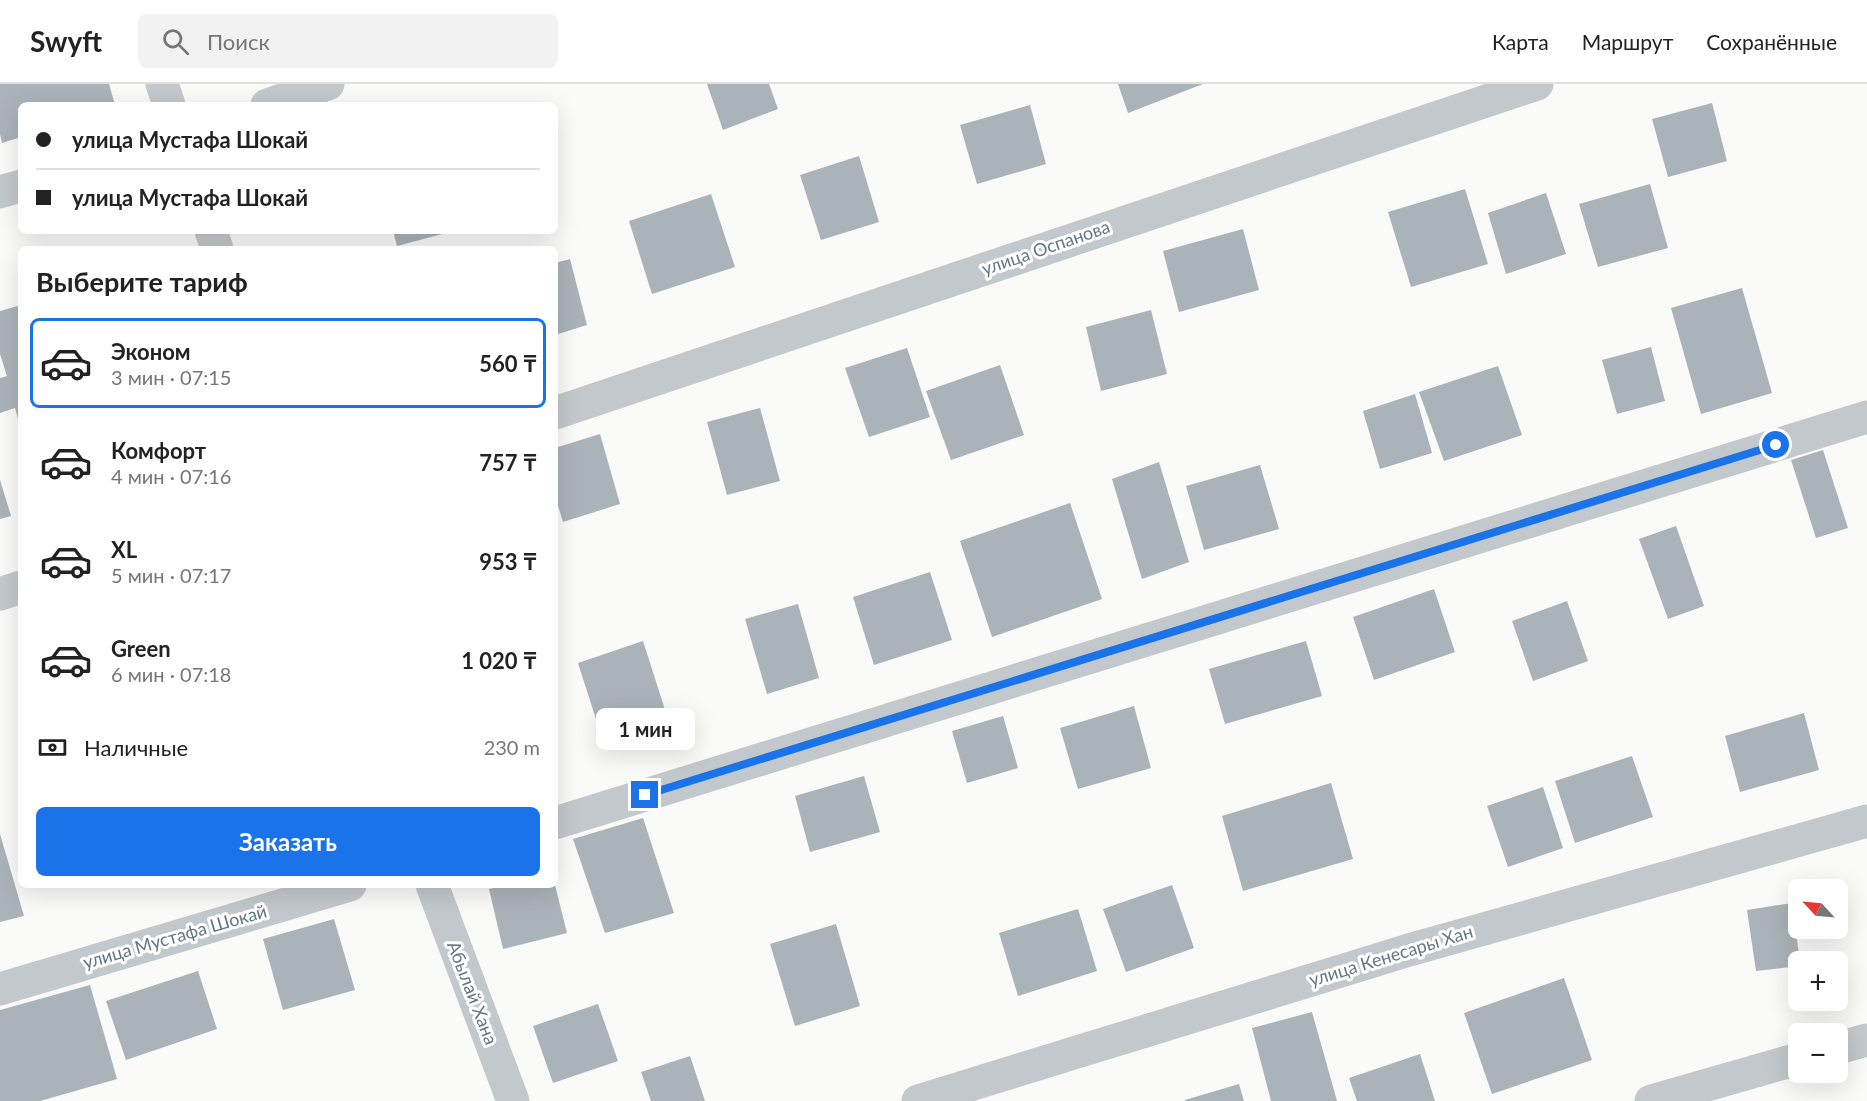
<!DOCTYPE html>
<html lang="ru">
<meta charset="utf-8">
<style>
:root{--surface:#fff;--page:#f2f2f2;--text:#222;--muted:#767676;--line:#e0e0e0;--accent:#1a73e8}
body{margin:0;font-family:Lato,sans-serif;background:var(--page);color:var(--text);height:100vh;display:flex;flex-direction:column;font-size:22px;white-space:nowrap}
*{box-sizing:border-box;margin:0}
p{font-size:20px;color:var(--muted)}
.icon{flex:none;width:33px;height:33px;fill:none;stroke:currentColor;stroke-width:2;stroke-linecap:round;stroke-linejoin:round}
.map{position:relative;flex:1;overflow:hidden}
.panel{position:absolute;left:18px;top:162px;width:540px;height:642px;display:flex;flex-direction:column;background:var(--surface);border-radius:9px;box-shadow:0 6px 24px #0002}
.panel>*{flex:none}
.banner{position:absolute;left:18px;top:18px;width:540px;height:132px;border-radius:9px;box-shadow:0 6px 24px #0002;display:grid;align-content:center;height:132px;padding:0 18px;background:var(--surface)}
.needle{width:39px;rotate:296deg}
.buttons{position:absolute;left:1788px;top:795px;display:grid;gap:12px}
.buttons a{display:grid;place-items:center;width:60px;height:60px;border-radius:9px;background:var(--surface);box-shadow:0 6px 24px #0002;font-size:30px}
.end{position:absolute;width:27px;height:27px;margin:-14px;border:8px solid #1a73e8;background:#fff;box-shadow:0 0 0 3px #fff}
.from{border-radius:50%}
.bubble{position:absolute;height:42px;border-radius:9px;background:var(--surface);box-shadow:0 6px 24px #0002;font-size:20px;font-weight:700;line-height:42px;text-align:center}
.banner b{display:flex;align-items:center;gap:21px;height:57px;font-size:22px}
.banner b+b{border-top:2px solid var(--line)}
.banner i{width:15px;height:15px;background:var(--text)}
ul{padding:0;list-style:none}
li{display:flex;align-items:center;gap:18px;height:90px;margin:0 12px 9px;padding:0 6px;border:3px solid transparent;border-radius:9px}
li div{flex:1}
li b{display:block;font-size:22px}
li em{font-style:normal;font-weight:700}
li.on{border-color:var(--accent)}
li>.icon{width:54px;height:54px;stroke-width:1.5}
h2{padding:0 18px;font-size:27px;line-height:72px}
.pay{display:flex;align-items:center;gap:15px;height:66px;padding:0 18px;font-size:22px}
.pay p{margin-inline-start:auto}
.primary-button{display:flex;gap:12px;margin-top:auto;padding:12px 18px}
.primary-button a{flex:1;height:69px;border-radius:9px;background:var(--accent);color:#fff;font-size:24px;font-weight:700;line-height:69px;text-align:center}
header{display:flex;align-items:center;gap:36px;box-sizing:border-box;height:84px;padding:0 30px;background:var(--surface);border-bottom:2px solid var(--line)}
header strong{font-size:28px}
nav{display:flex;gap:33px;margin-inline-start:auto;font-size:21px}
.search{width:420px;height:54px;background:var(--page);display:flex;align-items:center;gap:15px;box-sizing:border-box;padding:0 21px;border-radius:9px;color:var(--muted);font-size:22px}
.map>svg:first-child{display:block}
</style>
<header>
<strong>Swyft</strong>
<div class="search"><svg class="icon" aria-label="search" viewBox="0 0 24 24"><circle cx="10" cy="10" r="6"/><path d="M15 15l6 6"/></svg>Поиск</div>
<nav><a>Карта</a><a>Маршрут</a><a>Сохранённые</a></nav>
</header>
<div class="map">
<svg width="1867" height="1017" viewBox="0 0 1867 1017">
<rect width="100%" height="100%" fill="#fafaf8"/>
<path fill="#aab3b9" d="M0,0H109L115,21H21V53L2,59L0,50Z
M707,0H769L778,25L723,46Z
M1118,0H1203L1128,29Z
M1712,19L1727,77L1668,93L1652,35Z
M1030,21L1046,80L977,100L960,41Z
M859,72L879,138L821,156L800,91Z
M1650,100L1668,164L1598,183L1579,120Z
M1465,105L1488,180L1411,203L1388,128Z
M1546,109L1566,170L1506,190L1488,129Z
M711,110L735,183L652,210L629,137Z
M1243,145L1259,206L1179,228L1163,167Z
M393,147H450V148L397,162Z
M570,175L587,241L555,251V179Z
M1742,204L1772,309L1701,330L1671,224Z
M21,221V342H20L15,324L0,329V294L7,292L0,270V227Z
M1151,226L1167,290L1101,307L1086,243Z
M1651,263L1665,317L1617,330L1602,276Z
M907,264L930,333L869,353L845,284Z
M1000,281L1024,351L951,376L926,307Z
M1498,282L1522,351L1444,377L1419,308Z
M1415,310L1432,369L1380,385L1363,327Z
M760,324L780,397L727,411L707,338Z
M600,350L620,420L563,438L555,412V364Z
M1823,366L1848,444L1816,454L1791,376Z
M1159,378L1189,478L1142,495L1112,395Z
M1260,381L1279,445L1204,466L1186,402Z
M0,396L11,432L0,435Z
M1070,419L1102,515L992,553L960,457Z
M1676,442L1704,522L1668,535L1639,455Z
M930,488L952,556L874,581L853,513Z
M1434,505L1455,568L1374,596L1353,533Z
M1567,517L1588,577L1533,597L1512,537Z
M798,520L819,594L767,610L745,535Z
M643,557L667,632L602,654L578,579Z
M1306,557L1322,612L1225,640L1209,585Z
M1134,622L1151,684L1078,705L1060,644Z
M1804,629L1819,686L1740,708L1725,652Z
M1003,632L1018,684L967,699L952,647Z
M1632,672L1653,733L1575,759L1555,697Z
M864,692L880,748L810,768L795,712Z
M1331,699L1353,775L1243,807L1222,732Z
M1543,703L1563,764L1508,783L1487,722Z
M643,734L674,829L605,849L573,755Z
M0,750L24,832L0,838Z
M507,801H555L567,849L503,865L489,805Z
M1172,801L1194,864L1126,888L1103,825Z
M1792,819L1800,878L1798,882L1756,887L1747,826Z
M1078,825L1097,887L1018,912L999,849Z
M334,835L355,906L283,926L263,855Z
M836,840L860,922L795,942L770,860Z
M198,887L217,945L126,976L106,917Z
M1564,894L1592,976L1492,1010L1464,929Z
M90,901L117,995L40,1017H0V926Z
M598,920L618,977L553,999L533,942Z
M1312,928L1337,1017H1271L1252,944Z
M1420,970L1435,1017H1357L1349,994Z
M690,972L705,1017H651L641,988Z
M1239,1000L1244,1017H1185V1016Z"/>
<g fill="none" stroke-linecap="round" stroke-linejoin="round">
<path stroke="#c3c8cc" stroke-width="33" d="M162,0L169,21
M267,21L328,0
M0,108L21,102
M211,147L217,165
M555,329L1537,0
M0,510L21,503
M555,739L1867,333
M432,801L513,1017
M0,905L350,801
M1838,964L1867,956
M918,1017L1409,866L1867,737
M1651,1017L1798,975"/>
</g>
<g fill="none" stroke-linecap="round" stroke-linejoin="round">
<path stroke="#1a73e8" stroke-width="8" d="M645,711L1776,361"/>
</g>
<g text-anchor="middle" stroke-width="6" stroke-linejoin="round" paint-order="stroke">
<g font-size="18" fill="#657683" stroke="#fff">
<text transform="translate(1046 164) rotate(-19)" y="6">улица Оспанова</text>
<text transform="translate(175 853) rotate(-16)" y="6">улица Мустафа Шокай</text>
<text transform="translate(1391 872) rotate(-17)" y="6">улица Кенесары Хан</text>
<text transform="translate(472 909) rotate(69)" y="6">Абылай Хана</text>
</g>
</g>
</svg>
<div class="buttons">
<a><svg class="needle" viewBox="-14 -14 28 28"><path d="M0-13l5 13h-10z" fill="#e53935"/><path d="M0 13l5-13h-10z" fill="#767676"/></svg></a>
<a>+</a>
<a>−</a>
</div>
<i class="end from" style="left:1776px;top:361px"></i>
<i class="end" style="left:645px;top:711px"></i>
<div class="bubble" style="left:596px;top:624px;width:99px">1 мин</div>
<div class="banner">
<b><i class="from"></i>улица Мустафа Шокай</b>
<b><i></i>улица Мустафа Шокай</b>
</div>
<section class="panel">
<h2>Выберите тариф</h2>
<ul>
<li class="on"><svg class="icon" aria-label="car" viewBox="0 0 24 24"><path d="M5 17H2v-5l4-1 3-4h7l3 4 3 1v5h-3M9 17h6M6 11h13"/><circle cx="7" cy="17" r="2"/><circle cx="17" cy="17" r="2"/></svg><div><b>Эконом</b><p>3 мин · 07:15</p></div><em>560 ₸</em></li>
<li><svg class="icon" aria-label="car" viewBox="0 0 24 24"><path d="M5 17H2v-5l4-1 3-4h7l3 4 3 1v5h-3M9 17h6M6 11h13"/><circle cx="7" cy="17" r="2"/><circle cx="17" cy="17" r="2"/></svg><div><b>Комфорт</b><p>4 мин · 07:16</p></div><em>757 ₸</em></li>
<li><svg class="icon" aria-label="car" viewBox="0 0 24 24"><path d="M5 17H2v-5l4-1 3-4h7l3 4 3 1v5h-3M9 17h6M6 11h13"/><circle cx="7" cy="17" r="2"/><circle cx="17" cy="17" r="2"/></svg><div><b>XL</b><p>5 мин · 07:17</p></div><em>953 ₸</em></li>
<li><svg class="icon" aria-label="car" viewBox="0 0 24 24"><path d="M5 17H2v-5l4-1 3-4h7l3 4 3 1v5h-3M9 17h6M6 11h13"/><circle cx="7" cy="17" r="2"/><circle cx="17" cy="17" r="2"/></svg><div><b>Green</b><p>6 мин · 07:18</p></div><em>1 020 ₸</em></li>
</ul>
<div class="pay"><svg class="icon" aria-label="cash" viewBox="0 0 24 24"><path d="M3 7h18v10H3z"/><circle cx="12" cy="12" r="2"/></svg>Наличные<p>230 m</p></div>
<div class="primary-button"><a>Заказать</a></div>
</section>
</div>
